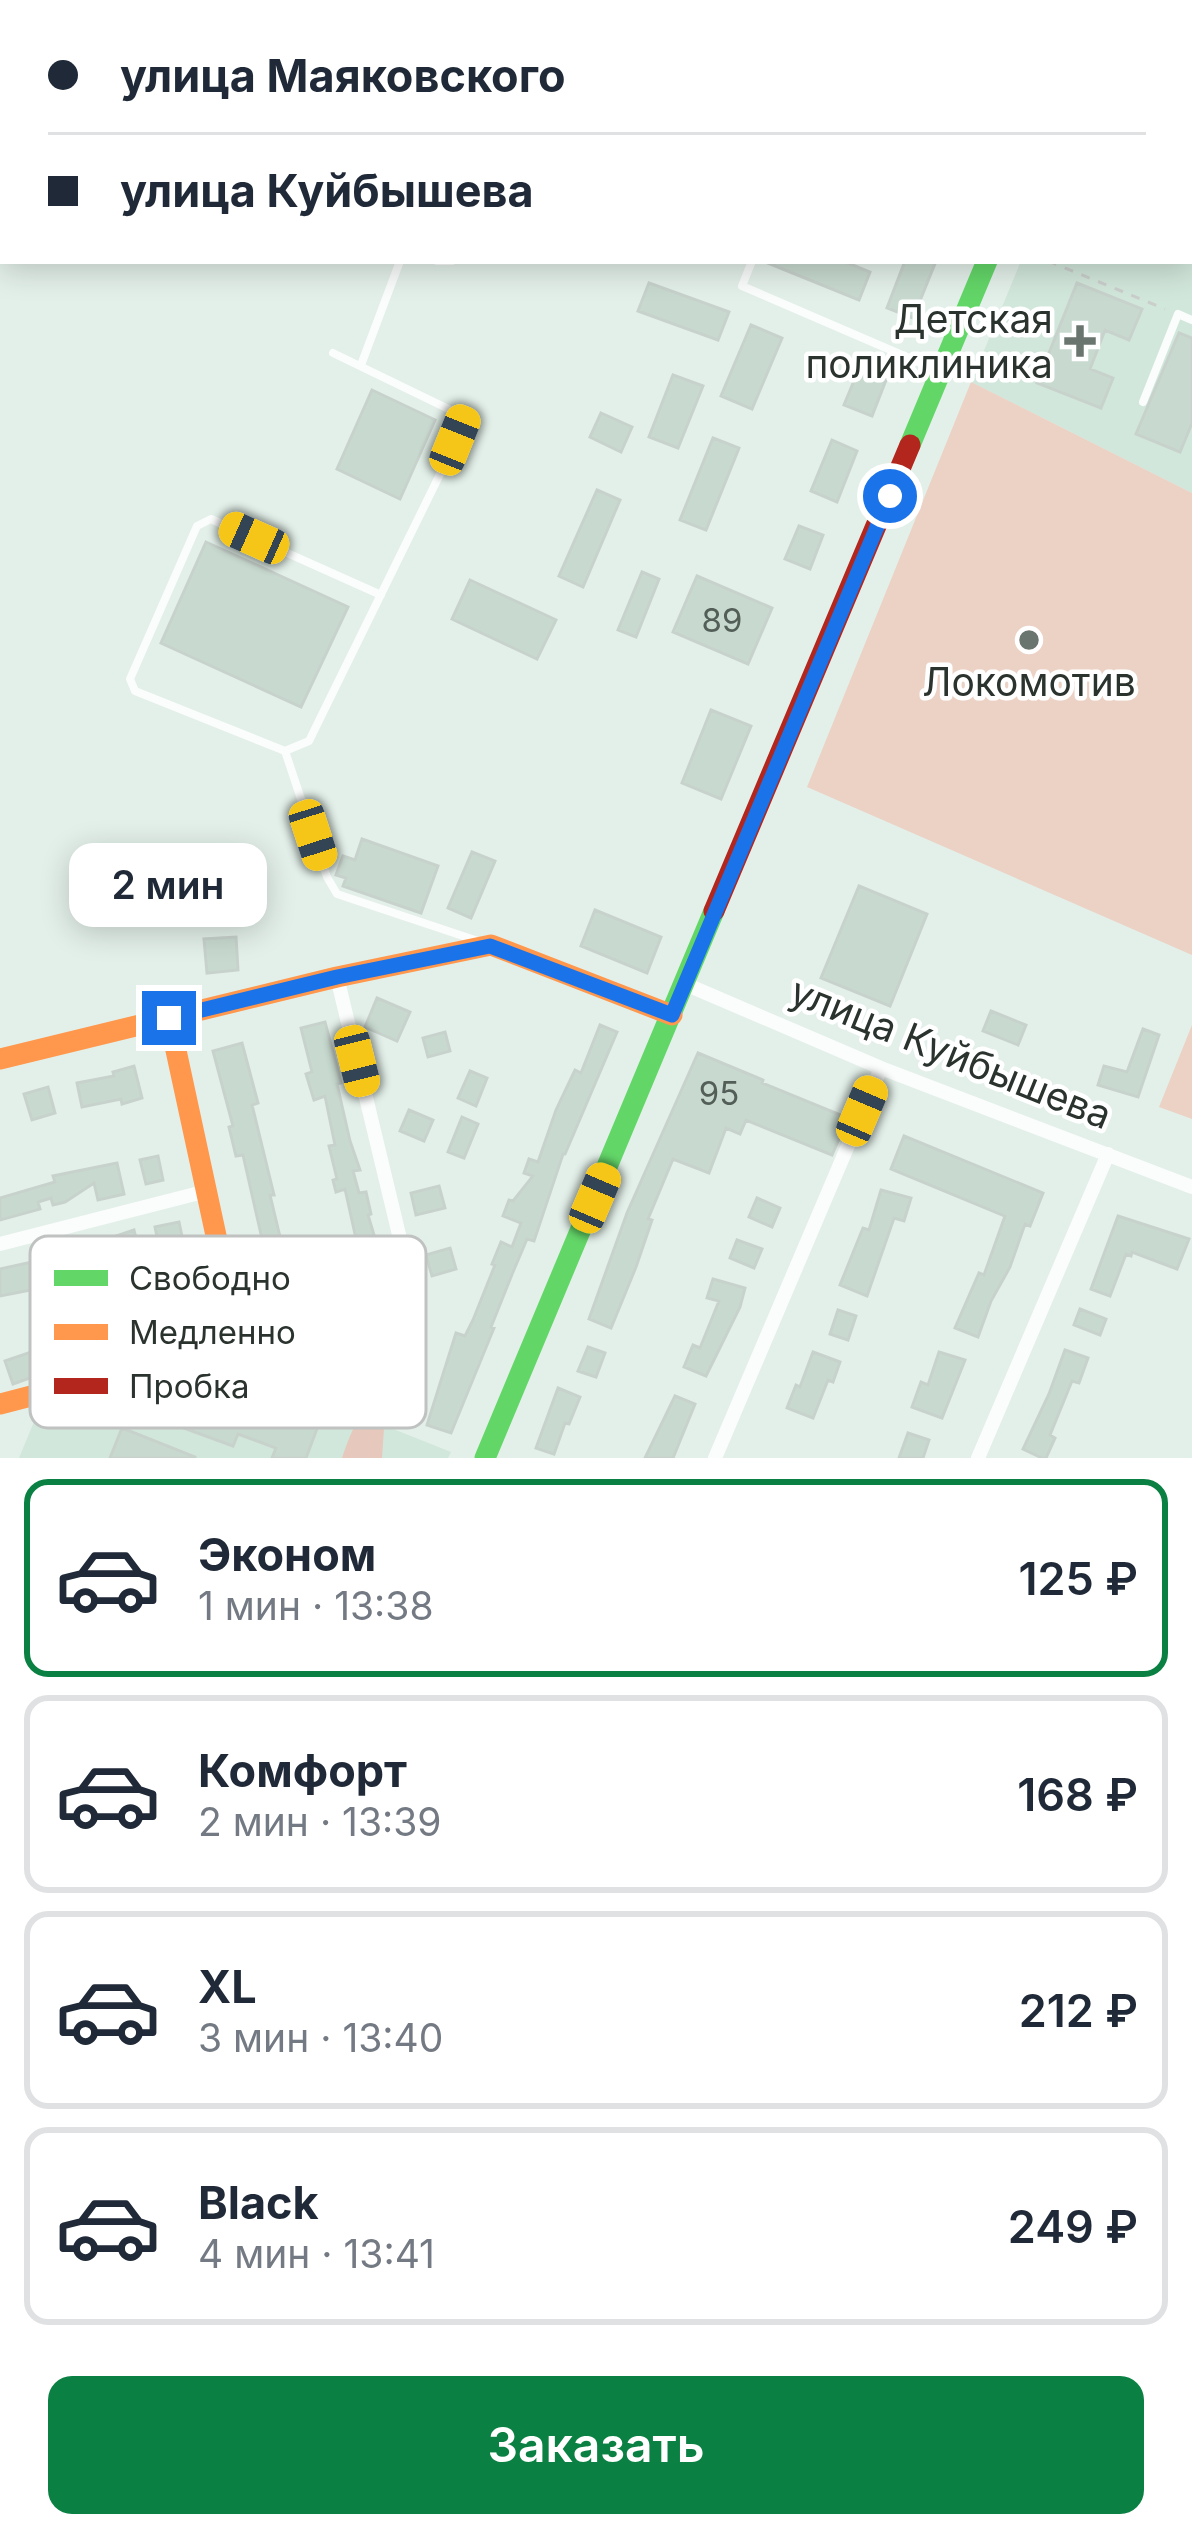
<!DOCTYPE html>
<html lang="ru">
<meta charset="utf-8">
<style>
:root{--surface:#fff;--page:#f6f6f7;--text:#1f2937;--muted:#747a83;--line:#e0e1e3;--accent:#0b8043}
body{margin:0;font-family:Inter,sans-serif;background:var(--page);color:var(--text);height:100vh;display:flex;flex-direction:column;font-size:45px;white-space:nowrap}
*{box-sizing:border-box;margin:0}
p{font-size:39px;color:var(--muted)}
.icon{flex:none;width:66px;height:66px;fill:none;stroke:currentColor;stroke-width:2;stroke-linecap:round;stroke-linejoin:round}
.map{position:relative;height:1458px;overflow:hidden}
.sheet{display:flex;flex-direction:column;background:var(--surface);flex:1}
.sheet>*{flex:none}
.guide{position:absolute;left:0px;top:0px;width:1194px;height:264px;box-shadow:0 6px 30px #0003;display:grid;align-content:center;height:264px;padding:0 48px;background:var(--surface)}
.end{position:absolute;width:54px;height:54px;margin:-27px;border:15px solid #1a73e8;background:#fff;box-shadow:0 0 0 6px #fff}
.from{border-radius:50%}
.bubble{position:absolute;height:84px;border-radius:24px;background:var(--surface);box-shadow:0 6px 30px #0003;font-size:39px;font-weight:600;line-height:84px;text-align:center}
.car{position:absolute;width:36px;height:72px;margin:-36px -18px;border-radius:15px;box-shadow:0 0 9px 3px #0007;background:linear-gradient(#f5c518 24%,#345 0 40%,#f5c518 0 76%,#345 0 86%,#f5c518 0)}
.guide b{display:flex;align-items:center;gap:42px;height:114px;font-size:45px}
.guide b+b{border-top:3px solid var(--line)}
.guide i{width:30px;height:30px;background:var(--text)}
ul{padding:21px 0 0;list-style:none}
li{display:flex;align-items:center;gap:36px;height:198px;margin:0 24px 18px;padding:0 24px;border:6px solid var(--line);border-radius:24px}
li div{flex:1}
li b{display:block;font-size:45px}
li em{font-style:normal;font-weight:600}
li.current{border-color:var(--accent)}
li>.icon{width:108px;height:108px;stroke-width:1.5}
.cta{display:flex;gap:24px;margin-top:auto;padding:24px 48px}
.cta a{flex:1;height:138px;border-radius:24px;background:var(--accent);color:#fff;font-size:48px;font-weight:600;line-height:138px;text-align:center}
.map>svg:first-child{display:block}
</style>
<div class="map">
<svg width="1192" height="1458" viewBox="0 0 1192 1458">
<rect width="100%" height="100%" fill="#e3f0e9"/>
<path fill="#d2e7db" d="M145,0H836L835,3H153Z
M1129,0H1192V493L971,382L1021,261H1191V3H1127Z
M215,1358L451,1452L448,1458H19L43,1400Z"/>
<path fill="#ecd1c5" d="M971,382L1192,493V955L807,787Z
M1192,1025V1119L1159,1107Z"/>
<path fill="#e6c8bc" d="M401,1385L415,1409L401,1420L384,1428L382,1458H342C353,1426 366,1393 401,1385Z"/>
<path fill="#c8dad0" stroke="#c8d2cc" stroke-width="3" d="M763,261H843L870,272L859,300Z
M905,261H936L913,318L887,308Z
M649,283L729,312L718,340L638,311Z
M1077,283L1142,309L1129,340L1105,330L1090,369L1113,378L1101,408L1037,383Z
M751,325L782,338L752,409L721,396Z
M1179,333L1192,338V423L1180,452L1136,434Z
M861,364L888,375L872,416L844,405Z
M673,375L703,386L678,448L649,437Z
M372,390L435,420L400,499L337,469Z
M601,413L632,427L621,452L590,437Z
M713,438L739,448L706,530L680,520Z
M832,440L857,451L837,502L811,491Z
M597,490L620,500L583,587L559,576Z
M799,526L823,535L810,569L785,559Z
M206,542L348,607L301,707L161,643Z
M642,572L659,579L636,637L618,630Z
M697,576L772,608L748,664L673,632Z
M470,580L556,620L537,659L452,619Z
M711,710L751,726L721,799L682,783Z
M362,839L438,866L421,913L343,886L346,878L336,875L343,856L355,860Z
M472,852L495,861L471,918L448,908Z
M859,886L927,914L890,1006L821,978Z
M595,910L661,937L647,973L581,946Z
M236,937L238,970L207,973L204,939Z
M377,998L410,1012L397,1041L365,1027Z
M991,1011L1026,1025L1018,1045L983,1031Z
M325,1022L341,1083L337,1084L350,1141L360,1170L353,1171L359,1193L366,1192L371,1214L368,1215L380,1255L361,1261L345,1189L336,1192L333,1180L337,1179L329,1146L335,1145L325,1096L314,1100L306,1074L312,1072L301,1028Z
M600,1025L617,1032L565,1154H563L534,1241L527,1239L513,1272L491,1327L494,1328L451,1433L427,1425L456,1333L465,1336L473,1320L495,1265L492,1264L501,1242L512,1247L521,1223L503,1216L509,1200L513,1201L533,1176L524,1173L529,1159L538,1162L556,1110L575,1070L581,1073Z
M1143,1029L1159,1035L1138,1097L1098,1085L1104,1066L1127,1072Z
M445,1032L450,1051L428,1057L423,1038Z
M242,1043L258,1103L252,1105L274,1195H270L280,1237L276,1238L285,1278L269,1282L262,1253L265,1252L243,1155L236,1156L229,1127L233,1126L213,1051Z
M698,1053L763,1080L762,1083L848,1118L832,1155L746,1120L740,1134L726,1128L709,1173L673,1159L648,1219L652,1220L636,1267L611,1328L589,1319L627,1213Z
M134,1066L142,1098L122,1104L121,1099L82,1107L77,1083L114,1076L113,1072Z
M470,1071L487,1078L476,1106L458,1098Z
M48,1087L55,1113L32,1120L24,1094Z
M409,1110L433,1120L424,1141L400,1131Z
M462,1117L478,1124L464,1158L448,1152Z
M904,1136L1043,1193L1030,1226L1025,1224L1010,1267L991,1301L978,1337L955,1328L979,1273L984,1275L1005,1216L891,1169Z
M158,1156L163,1180L146,1184L140,1160Z
M117,1163L124,1194L98,1200L94,1183L65,1202L53,1205L51,1198L38,1202L40,1209L0,1220V1198L55,1182L53,1176Z
M439,1186L445,1208L416,1215L411,1193Z
M881,1190L911,1198L904,1221L894,1218L867,1296L840,1285L863,1228L869,1230Z
M757,1198L780,1208L772,1227L749,1217Z
M1118,1216L1189,1239L1177,1269L1132,1252L1131,1256L1126,1254L1110,1296L1091,1289Z
M179,1222L184,1246L160,1251L155,1227Z
M134,1230L141,1259L114,1266L113,1264L77,1276L69,1252Z
M737,1240L762,1249L754,1268L730,1258Z
M450,1248L456,1269L432,1276L426,1255Z
M50,1258L56,1285L0,1296V1269Z
M713,1279L745,1288L740,1307L706,1376L684,1367L693,1345L700,1348L719,1301L707,1298Z
M1080,1309L1106,1319L1100,1335L1074,1325Z
M838,1310L856,1316L848,1340L830,1334Z
M52,1345L60,1367L13,1384L5,1361Z
M588,1347L605,1353L596,1377L578,1371Z
M1065,1350L1088,1358L1079,1383L1072,1381L1050,1435L1055,1438L1046,1458H1042L1023,1449L1049,1394Z
M813,1352L840,1362L833,1382L828,1380L813,1418L787,1408L796,1385L800,1387Z
M939,1352L965,1360L942,1418L912,1407L921,1382L928,1385Z
M177,1374L318,1426L306,1458H272L276,1448L238,1434L233,1446L154,1417L169,1376Z
M558,1388L580,1397L569,1424L565,1423L554,1454L536,1448Z
M675,1396L695,1404L673,1458H645Z
M122,1428L195,1457V1458H110Z
M908,1433L929,1440L923,1458H899Z"/>
<g fill="none" stroke-linecap="round" stroke-linejoin="round">
<path stroke="#cacfcc" stroke-width="3" stroke-dasharray="9 9" stroke-linecap="butt" d="M1048,261L1165,309"/>
<path stroke="#fbfdfc" stroke-width="8" d="M116,0L124,3
M852,3L854,0
M437,261H452
M752,261L742,286L937,370
M333,353L465,417L445,464L309,741L285,751L135,691L130,679L197,526L211,519L381,595
M361,365L400,261
M1143,402L1178,314L1192,320
M285,751L327,877L337,894L478,941"/>
<path stroke="#fbfdfc" stroke-width="14" d="M31,3L32,0
M0,87L3,79
M337,977L408,1272L394,1341
M685,984L881,1068L1192,1187
M0,1244L207,1191
M715,1458L881,1068
M978,1458L1108,1154"/>
<path stroke="#63d668" stroke-width="21" d="M910,445L987,261
M485,1458L714,911"/>
<path stroke="#ff974d" stroke-width="21" d="M0,1059L337,977L491,945L672,1015
M0,1404L239,1342L169,1018"/>
<path stroke="#b3261e" stroke-width="21" d="M1094,3L1095,0
M714,911L910,445"/>
</g>
<g fill="none" stroke-linecap="round" stroke-linejoin="round">
<path stroke="#1a73e8" stroke-width="15" d="M169,1018L337,977L490,946L672,1015L890,496"/>
</g>
<g fill="#6b756f" stroke="#fff" stroke-width="4.5">
<path d="M1074 323h12v12h12v12h-12v12h-12v-12h-12v-12h12z"/>
<circle cx="1029" cy="640" r="12"/>
</g>
<g text-anchor="middle" stroke-width="9" stroke-linejoin="round" paint-order="stroke">
<g font-size="33" fill="#525e57">
<text x="722" y="632">89</text>
<text x="719" y="1105">95</text>
</g>
<g font-size="39" fill="#2a332e" stroke="#fff" text-anchor="end">
<text x="1053" y="333">Детская<tspan x="1053" dy="45">поликлиника</tspan></text>
<text x="1029" y="696" text-anchor="middle">Локомотив</text>
</g>
<g font-size="39" fill="#2a332e" stroke="#fff">
<text transform="translate(951 1053) rotate(22)" y="14">улица Куйбышева</text>
</g>
</g>
<rect x="30" y="1236" width="396" height="192" rx="18" fill="#fff" stroke="#bfc2c0" stroke-width="3"/>
<rect x="54" y="1270" width="54" height="16" fill="#63d668"/>
<rect x="54" y="1324" width="54" height="16" fill="#ff974d"/>
<rect x="54" y="1378" width="54" height="16" fill="#b3261e"/>
<g font-size="33" fill="#2a332e">
<text x="129" y="1290">Свободно</text>
<text x="129" y="1344">Медленно</text>
<text x="129" y="1398">Пробка</text>
</g>
</svg>
<i class="end from" style="left:890px;top:496px"></i>
<i class="end" style="left:169px;top:1018px"></i>
<div class="bubble" style="left:69px;top:843px;width:198px">2 мин</div>
<i class="car" style="left:455px;top:440px;rotate:22deg"></i>
<i class="car" style="left:254px;top:538px;rotate:294deg"></i>
<i class="car" style="left:313px;top:835px;rotate:162deg"></i>
<i class="car" style="left:357px;top:1061px;rotate:166deg"></i>
<i class="car" style="left:862px;top:1111px;rotate:23deg"></i>
<i class="car" style="left:595px;top:1198px;rotate:23deg"></i>
<div class="guide">
<b><i class="from"></i>улица Маяковского</b>
<b><i></i>улица Куйбышева</b>
</div>
</div>
<section class="sheet">
<ul>
<li class="current"><svg class="icon" aria-label="car" viewBox="0 0 24 24"><path d="M5 17H2v-5l4-1 3-4h7l3 4 3 1v5h-3M9 17h6M6 11h13"/><circle cx="7" cy="17" r="2"/><circle cx="17" cy="17" r="2"/></svg><div><b>Эконом</b><p>1 мин · 13:38</p></div><em>125 ₽</em></li>
<li><svg class="icon" aria-label="car" viewBox="0 0 24 24"><path d="M5 17H2v-5l4-1 3-4h7l3 4 3 1v5h-3M9 17h6M6 11h13"/><circle cx="7" cy="17" r="2"/><circle cx="17" cy="17" r="2"/></svg><div><b>Комфорт</b><p>2 мин · 13:39</p></div><em>168 ₽</em></li>
<li><svg class="icon" aria-label="car" viewBox="0 0 24 24"><path d="M5 17H2v-5l4-1 3-4h7l3 4 3 1v5h-3M9 17h6M6 11h13"/><circle cx="7" cy="17" r="2"/><circle cx="17" cy="17" r="2"/></svg><div><b>XL</b><p>3 мин · 13:40</p></div><em>212 ₽</em></li>
<li><svg class="icon" aria-label="car" viewBox="0 0 24 24"><path d="M5 17H2v-5l4-1 3-4h7l3 4 3 1v5h-3M9 17h6M6 11h13"/><circle cx="7" cy="17" r="2"/><circle cx="17" cy="17" r="2"/></svg><div><b>Black</b><p>4 мин · 13:41</p></div><em>249 ₽</em></li>
</ul>
<div class="cta"><a>Заказать</a></div>
</section>
